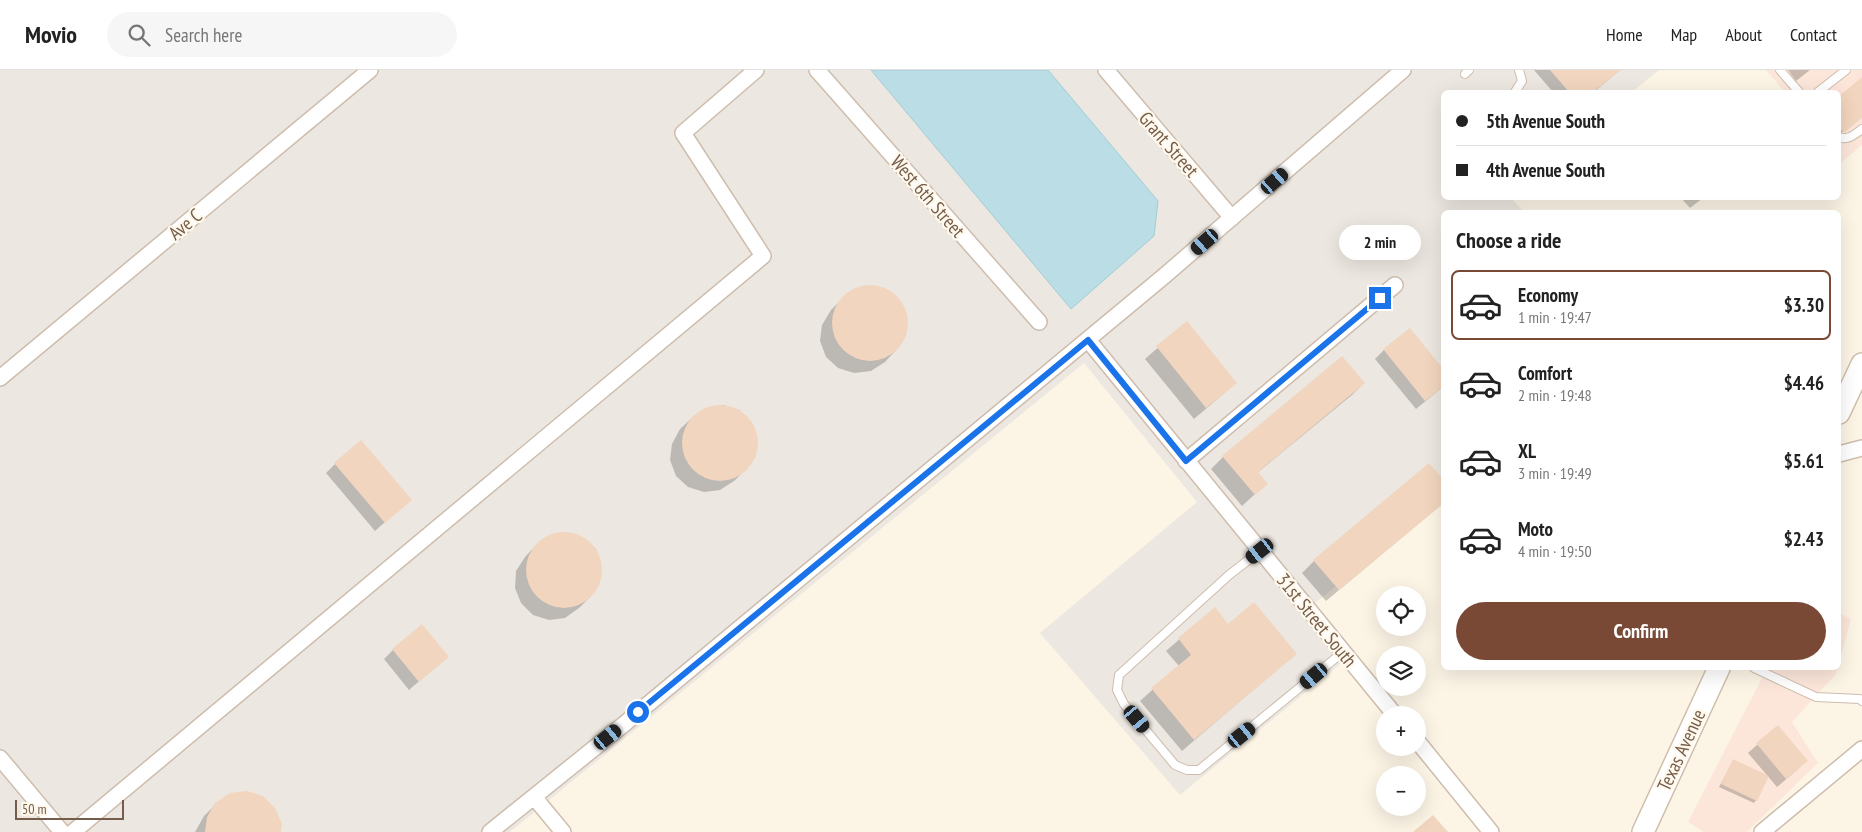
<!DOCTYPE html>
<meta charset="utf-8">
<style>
:root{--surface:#fff;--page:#f6f6f6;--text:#222;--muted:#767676;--line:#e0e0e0;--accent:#794936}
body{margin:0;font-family:"PT Sans Narrow",sans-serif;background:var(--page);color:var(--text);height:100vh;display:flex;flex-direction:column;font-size:19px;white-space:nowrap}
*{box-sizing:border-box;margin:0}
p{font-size:16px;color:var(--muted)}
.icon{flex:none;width:28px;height:28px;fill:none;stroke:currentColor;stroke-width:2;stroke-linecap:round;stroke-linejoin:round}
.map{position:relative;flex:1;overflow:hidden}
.drawer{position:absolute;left:1441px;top:140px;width:400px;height:460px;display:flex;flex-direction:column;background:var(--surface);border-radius:8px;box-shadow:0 5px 20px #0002}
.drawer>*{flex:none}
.top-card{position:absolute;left:1441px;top:20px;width:400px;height:110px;border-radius:8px;box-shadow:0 5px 20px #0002;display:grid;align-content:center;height:110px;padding:0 15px;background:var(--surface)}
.fabs{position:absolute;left:1376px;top:516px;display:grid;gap:10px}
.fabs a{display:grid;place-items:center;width:50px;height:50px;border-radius:50%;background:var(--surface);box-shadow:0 5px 20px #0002;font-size:25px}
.scale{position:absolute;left:15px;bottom:12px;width:109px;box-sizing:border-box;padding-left:5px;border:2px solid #755d4b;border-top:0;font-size:14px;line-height:18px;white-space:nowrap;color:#755d4b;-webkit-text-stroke:4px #fff9ed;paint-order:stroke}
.end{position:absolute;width:22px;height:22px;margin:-11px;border:6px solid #1a73e8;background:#fff;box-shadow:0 0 0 2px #fff}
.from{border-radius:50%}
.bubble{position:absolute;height:35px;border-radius:18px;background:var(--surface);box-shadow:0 5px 20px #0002;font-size:16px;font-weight:800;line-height:35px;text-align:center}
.car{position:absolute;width:15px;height:30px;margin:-15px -8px;border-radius:6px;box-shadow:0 0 4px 1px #0007;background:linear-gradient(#222 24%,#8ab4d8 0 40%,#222 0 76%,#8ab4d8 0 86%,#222 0)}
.top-card b{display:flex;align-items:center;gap:18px;height:48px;font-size:19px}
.top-card b+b{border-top:1px solid var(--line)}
.top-card i{width:12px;height:12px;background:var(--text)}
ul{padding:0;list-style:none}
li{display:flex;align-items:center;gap:15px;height:70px;margin:0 10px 8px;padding:0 5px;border:2px solid transparent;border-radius:8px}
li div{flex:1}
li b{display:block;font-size:19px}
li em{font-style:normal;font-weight:800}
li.selected{border-color:var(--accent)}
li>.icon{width:45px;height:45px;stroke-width:1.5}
h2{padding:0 15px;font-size:22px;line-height:60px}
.button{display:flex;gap:10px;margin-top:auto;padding:10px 15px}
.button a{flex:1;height:58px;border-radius:30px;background:var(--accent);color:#fff;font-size:20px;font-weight:800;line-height:58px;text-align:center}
header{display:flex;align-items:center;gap:30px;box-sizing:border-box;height:70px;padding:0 25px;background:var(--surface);border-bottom:1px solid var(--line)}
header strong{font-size:24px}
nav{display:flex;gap:28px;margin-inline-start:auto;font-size:18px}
.search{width:350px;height:45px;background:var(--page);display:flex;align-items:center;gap:12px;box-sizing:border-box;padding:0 18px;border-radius:28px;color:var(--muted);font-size:19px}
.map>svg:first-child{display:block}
</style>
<header>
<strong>Movio</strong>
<div class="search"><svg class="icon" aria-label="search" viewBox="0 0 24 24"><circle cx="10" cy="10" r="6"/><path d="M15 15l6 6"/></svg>Search here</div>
<nav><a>Home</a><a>Map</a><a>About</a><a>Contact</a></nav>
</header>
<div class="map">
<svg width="1862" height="762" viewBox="0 0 1862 762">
<rect width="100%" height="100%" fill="#fcf5e6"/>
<path fill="#fce6da" d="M1766,0H1862V75L1842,92L1839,88V22H1785Z
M1839,543L1851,549L1839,593Z
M1767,598H1838L1836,604L1792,652L1818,693L1747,762H1704L1688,752Z"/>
<path fill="#ece7e0" d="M0,0H1659L1632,22H1444V128H1511L1524,142H1444V427L1314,534L1355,582L1180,725L1040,563L1197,432L1084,293L510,762H0Z"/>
<path fill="#bbdde5" stroke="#a1ccd7" d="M871,0H1048L1158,131L1154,166L1071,239Z"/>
<path fill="#0003" d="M1534,0H1620L1594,22H1553Z
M1788,0H1810L1796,11Z
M1862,8V47L1840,64L1839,27Z
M1681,128H1703L1690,138Z
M874,216L889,221L901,233L907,248L906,265L897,279L885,292L871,301L854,303L838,298L826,287L820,271L822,255L831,240L843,228L857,218Z
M1186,253L1236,313L1194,349L1145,289Z
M1384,280L1444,316L1416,339L1375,289Z
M1342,288L1364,313L1352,325L1257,403L1266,414L1242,436L1211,399L1223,387Z
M723,335L739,340L751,352L757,367L755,384L747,398L734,411L720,420L704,422L688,417L676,406L670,390L672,374L680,359L693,347L707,338Z
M335,394L410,430L375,461L326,403Z
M1441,435L1326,531L1302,503L1314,491Z
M568,463L584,468L596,479L601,495L600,511L591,526L579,538L565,548L549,550L533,545L521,533L515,518L516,501L525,487L537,474L551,465Z
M1214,539L1228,555L1295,584L1182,681L1140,631L1179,596L1166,581Z
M393,580L447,587L409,620L384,589Z
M1778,656L1798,699L1777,717L1748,683Z
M1733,691L1756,730L1754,733L1719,717Z
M216,734L280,762H195L204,746Z"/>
<path fill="#f1d5be" d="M1550,0H1621L1593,22H1569Z
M1862,7V48L1845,62H1843L1839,57V26Z
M832 253a38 38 0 1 1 76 0a38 38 0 1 1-76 0Z
M1187,251L1237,313L1206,338L1156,276Z
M1410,258L1444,300V316L1425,331L1383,279Z
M1342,286L1365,313L1258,402L1268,414L1255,425L1222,386Z
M682 373a38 38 0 1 1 76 0a38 38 0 1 1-76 0Z
M361,370L412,430L385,453L334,393Z
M1429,393L1444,410V433L1339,520L1313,490Z
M526 500a38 38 0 1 1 76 0a38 38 0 1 1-76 0Z
M1254,532L1297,584L1194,670L1151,618L1191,585L1178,568L1215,537L1228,554Z
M422,554L449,587L419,612L392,579Z
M1778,655L1808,691L1786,709L1756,673Z
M1733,689L1769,706L1757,731L1721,714Z
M247,721L263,726L275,738L282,754L281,762H205L207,747L215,733L230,723Z
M1433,745L1448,762H1413Z"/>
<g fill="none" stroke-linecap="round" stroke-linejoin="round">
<g stroke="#cebdad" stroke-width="10">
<path id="lane" d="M1780,0L1799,22
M1465,4L1469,0
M1515,22L1522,11L1519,0
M1818,22L1846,0
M1839,67C1848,71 1855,64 1862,59
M1260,481L1229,505L1119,605L1117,620L1124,634L1175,695L1187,700H1199L1343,582
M1754,598L1816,627L1860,629L1862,631"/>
</g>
<g stroke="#cebdad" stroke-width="18">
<path id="street" d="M817,0L1039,252
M1106,0L1232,148
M1088,270L1395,645
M0,308L370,0
M1839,384L1862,378
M1186,391L1395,215
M1418,672L1491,762
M0,688L62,762
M534,727L563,762
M73,762L763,186L683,63L756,0
M490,762L623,655L1163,207L1403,0
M1762,762L1862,679"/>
</g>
<g stroke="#d0beaa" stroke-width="24">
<path id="secondary" d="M1839,343L1862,294
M1643,762L1719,598"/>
</g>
<use href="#lane" stroke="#fff" stroke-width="8"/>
<use href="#street" stroke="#fff" stroke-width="15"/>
<use href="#secondary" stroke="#fff" stroke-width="21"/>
</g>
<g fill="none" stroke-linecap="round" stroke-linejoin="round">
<path stroke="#1a73e8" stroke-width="6" d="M638,642L1088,270L1186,391L1380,228"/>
</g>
<g text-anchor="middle" stroke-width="4.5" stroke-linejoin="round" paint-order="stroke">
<g font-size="19" fill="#755d4b" stroke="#fff9ed">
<text transform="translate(1169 74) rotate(49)" y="7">Grant Street</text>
<text transform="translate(928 126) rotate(49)" y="7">West 6th Street</text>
<text transform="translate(185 154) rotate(-40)" y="7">Ave C</text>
<text transform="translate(1317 550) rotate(51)" y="7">31st Street South</text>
<text transform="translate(1681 680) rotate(-65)" y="7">Texas Avenue</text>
</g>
</g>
</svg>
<div class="fabs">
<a><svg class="icon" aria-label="locate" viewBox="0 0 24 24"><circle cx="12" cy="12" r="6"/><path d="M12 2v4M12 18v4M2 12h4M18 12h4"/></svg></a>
<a><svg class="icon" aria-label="layers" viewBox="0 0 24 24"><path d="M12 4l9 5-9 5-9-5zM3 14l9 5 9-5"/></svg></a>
<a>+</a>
<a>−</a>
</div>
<div class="scale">50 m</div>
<i class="end from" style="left:638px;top:642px"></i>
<i class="end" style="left:1380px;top:228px"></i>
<div class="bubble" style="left:1339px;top:155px;width:82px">2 min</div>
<i class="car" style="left:1275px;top:111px;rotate:49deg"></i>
<i class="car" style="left:1205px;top:172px;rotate:229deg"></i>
<i class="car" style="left:1260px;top:481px;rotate:232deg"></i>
<i class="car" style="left:1314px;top:606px;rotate:230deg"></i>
<i class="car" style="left:1137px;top:649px;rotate:140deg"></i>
<i class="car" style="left:1242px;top:665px;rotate:51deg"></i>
<i class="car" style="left:608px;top:667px;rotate:51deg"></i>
<div class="top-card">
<b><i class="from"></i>5th Avenue South</b>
<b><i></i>4th Avenue South</b>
</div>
<section class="drawer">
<h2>Choose a ride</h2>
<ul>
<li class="selected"><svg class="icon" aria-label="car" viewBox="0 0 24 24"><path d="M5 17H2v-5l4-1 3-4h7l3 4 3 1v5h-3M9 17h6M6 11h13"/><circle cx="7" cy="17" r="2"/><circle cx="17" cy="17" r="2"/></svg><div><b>Economy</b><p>1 min · 19:47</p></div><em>$3.30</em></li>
<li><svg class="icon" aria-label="car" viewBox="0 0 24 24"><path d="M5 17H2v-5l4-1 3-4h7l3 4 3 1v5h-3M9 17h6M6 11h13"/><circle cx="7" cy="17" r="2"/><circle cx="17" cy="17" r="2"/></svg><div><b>Comfort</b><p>2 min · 19:48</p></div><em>$4.46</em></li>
<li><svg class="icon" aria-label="car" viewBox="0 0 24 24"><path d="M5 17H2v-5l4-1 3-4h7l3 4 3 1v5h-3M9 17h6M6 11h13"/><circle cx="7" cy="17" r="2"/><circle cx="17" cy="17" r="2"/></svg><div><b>XL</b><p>3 min · 19:49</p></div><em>$5.61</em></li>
<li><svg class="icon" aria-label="car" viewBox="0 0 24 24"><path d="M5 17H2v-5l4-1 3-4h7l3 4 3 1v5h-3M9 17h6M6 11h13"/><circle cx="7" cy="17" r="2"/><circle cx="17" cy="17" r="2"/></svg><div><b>Moto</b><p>4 min · 19:50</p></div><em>$2.43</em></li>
</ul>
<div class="button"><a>Confirm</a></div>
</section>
</div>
